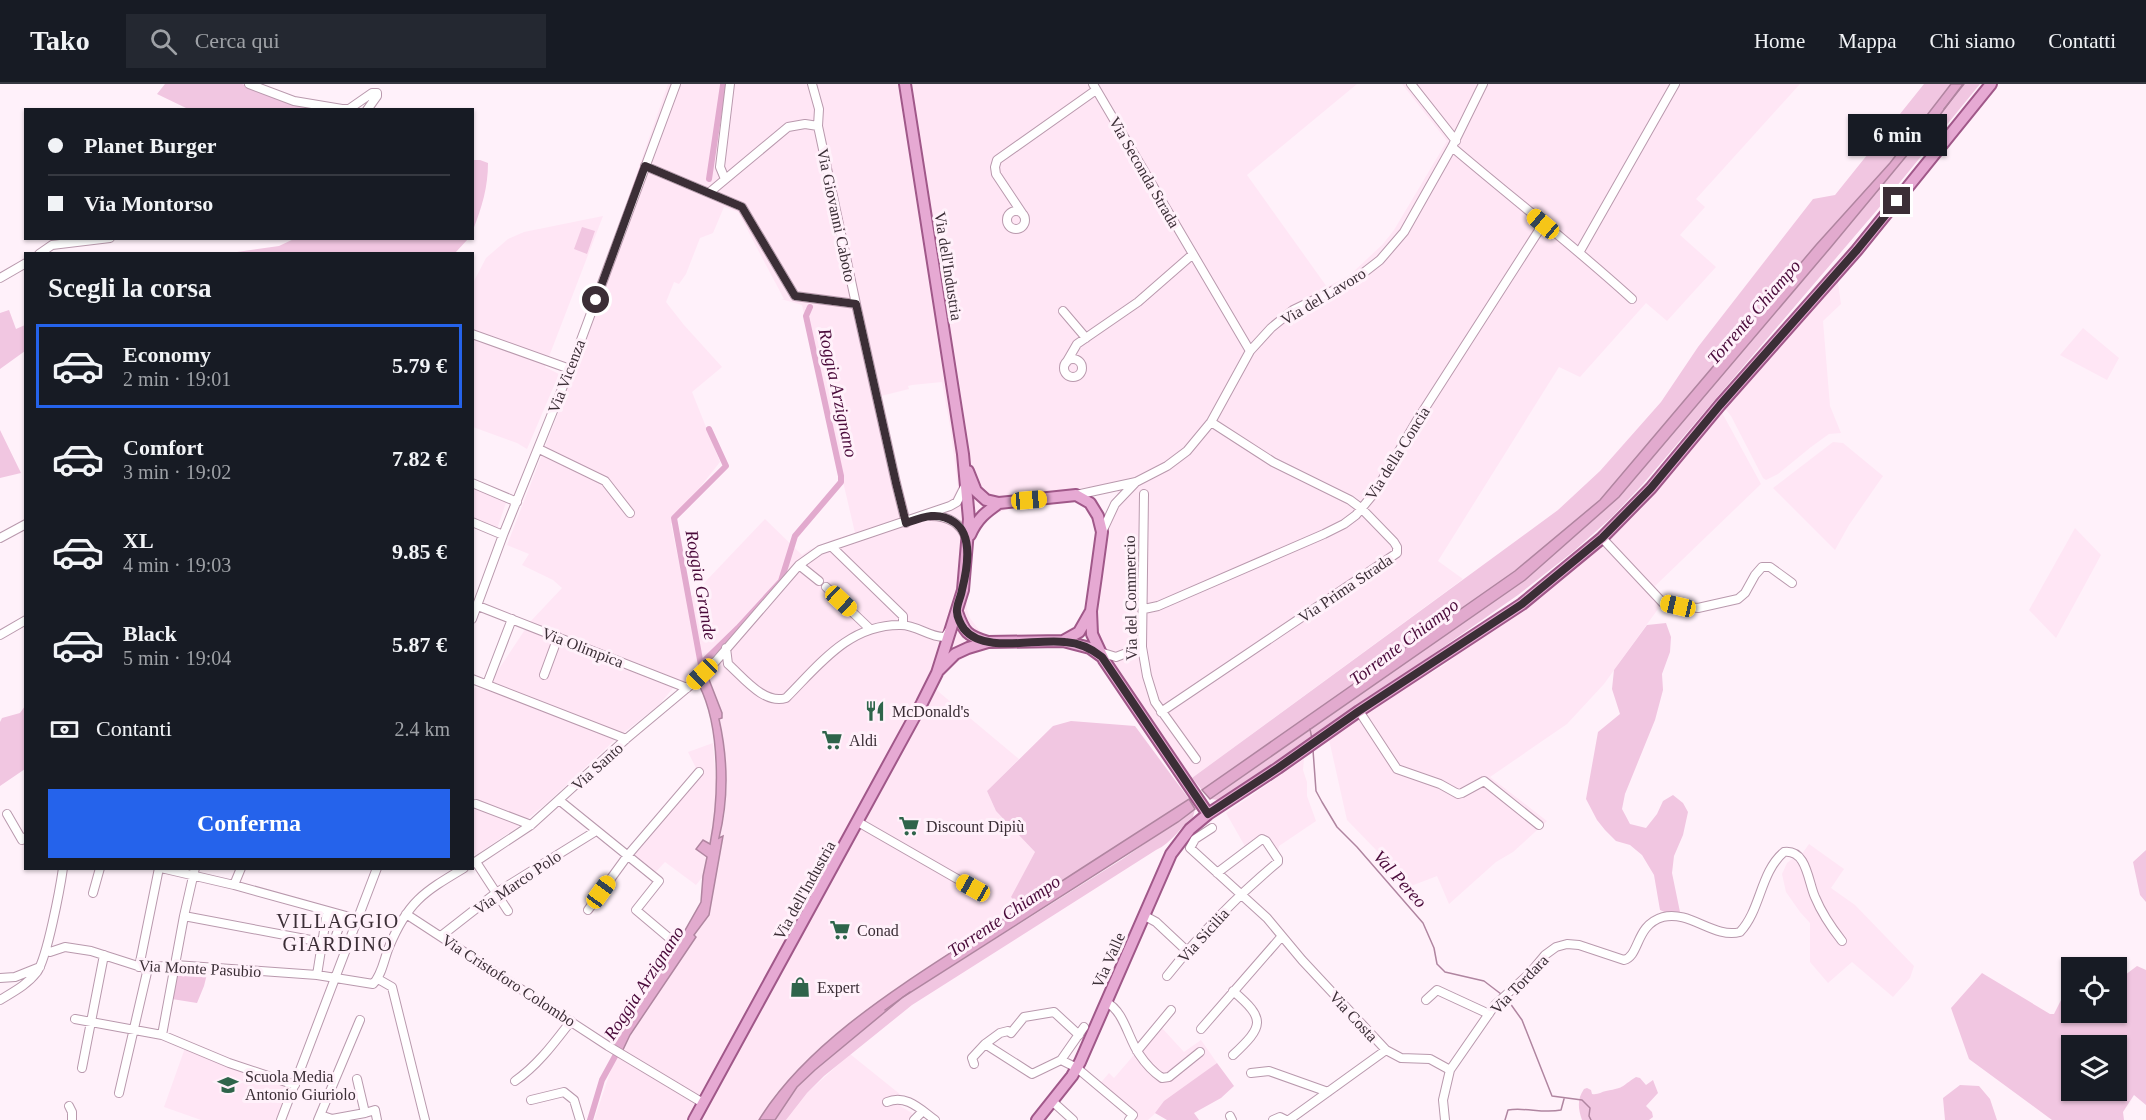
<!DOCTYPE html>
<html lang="it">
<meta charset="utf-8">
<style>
:root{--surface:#171b24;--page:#242831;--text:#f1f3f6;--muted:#9ea1a6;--line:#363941;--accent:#2563eb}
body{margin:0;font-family:Georgia,serif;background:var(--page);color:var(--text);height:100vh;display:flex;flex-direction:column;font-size:22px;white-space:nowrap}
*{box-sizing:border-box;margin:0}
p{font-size:20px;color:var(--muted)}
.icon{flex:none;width:33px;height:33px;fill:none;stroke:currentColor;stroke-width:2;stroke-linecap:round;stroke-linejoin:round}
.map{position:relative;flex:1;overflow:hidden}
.side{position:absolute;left:24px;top:168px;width:450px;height:618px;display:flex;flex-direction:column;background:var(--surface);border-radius:0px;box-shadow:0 2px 4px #0004}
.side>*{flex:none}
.hud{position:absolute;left:24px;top:24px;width:450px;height:132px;border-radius:0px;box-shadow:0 2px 4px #0004;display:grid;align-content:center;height:132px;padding:0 24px;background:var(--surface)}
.fabs{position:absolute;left:2061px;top:873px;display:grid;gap:12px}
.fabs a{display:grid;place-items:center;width:66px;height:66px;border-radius:0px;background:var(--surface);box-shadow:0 2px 4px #0004;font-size:30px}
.end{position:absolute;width:27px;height:27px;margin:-14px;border:8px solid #3b2e36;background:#fff;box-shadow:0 0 0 3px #fff}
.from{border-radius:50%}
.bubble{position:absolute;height:42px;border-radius:0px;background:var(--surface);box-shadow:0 2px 4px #0004;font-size:20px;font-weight:600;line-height:42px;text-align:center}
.car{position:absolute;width:18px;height:36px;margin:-18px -9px;border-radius:8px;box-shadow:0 0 4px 2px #0007;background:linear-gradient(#f5c518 24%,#345 0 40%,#f5c518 0 76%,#345 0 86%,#f5c518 0)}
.hud b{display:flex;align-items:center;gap:21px;height:57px;font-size:22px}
.hud b+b{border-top:2px solid var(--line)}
.hud i{width:15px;height:15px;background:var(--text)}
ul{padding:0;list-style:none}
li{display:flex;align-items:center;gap:18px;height:84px;margin:0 12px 9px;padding:0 12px;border:3px solid transparent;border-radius:0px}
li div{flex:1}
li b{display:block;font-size:22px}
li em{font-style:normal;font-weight:600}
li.active{border-color:var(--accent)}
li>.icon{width:54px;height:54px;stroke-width:1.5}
h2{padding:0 24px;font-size:27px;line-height:72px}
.pay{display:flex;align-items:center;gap:15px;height:66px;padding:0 24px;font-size:22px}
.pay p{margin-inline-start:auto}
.action{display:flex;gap:12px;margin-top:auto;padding:12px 24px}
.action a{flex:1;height:69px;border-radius:0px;background:var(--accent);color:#fff;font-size:24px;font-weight:600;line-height:69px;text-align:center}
header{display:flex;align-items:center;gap:36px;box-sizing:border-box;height:84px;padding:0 30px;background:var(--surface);border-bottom:2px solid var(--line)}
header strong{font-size:28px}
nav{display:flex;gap:33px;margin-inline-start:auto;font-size:21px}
.search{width:420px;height:54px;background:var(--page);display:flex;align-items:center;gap:15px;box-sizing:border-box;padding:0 21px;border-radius:0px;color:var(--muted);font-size:22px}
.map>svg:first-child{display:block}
</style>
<header>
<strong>Tako</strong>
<div class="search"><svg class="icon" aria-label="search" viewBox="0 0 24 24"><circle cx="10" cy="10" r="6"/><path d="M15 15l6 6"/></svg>Cerca qui</div>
<nav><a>Home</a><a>Mappa</a><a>Chi siamo</a><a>Contatti</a></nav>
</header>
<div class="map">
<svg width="2146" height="1036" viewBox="0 0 2146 1036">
<rect width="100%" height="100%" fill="#fff1fa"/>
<path fill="#ffe6f5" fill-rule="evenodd" d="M668,0H1357L1247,91L1327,203L1350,191L1383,160L1394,146L1447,57L1402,0H1800L1696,115L1705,123L1680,151L1716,183L1667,237L1646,219L1580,293L1559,283L1438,477L1463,495L1192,694L1153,652L1095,555L1094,525L1110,438L1118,420L1117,399L1047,409L986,434L966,459L967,525L970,534L979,546L981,565L960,576L932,600L940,609L1019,675L987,707L996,727L1035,768L1012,813L1021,823L890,909L818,967L778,1007L759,1036H594L617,968L621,970L630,951L696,853L694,851L709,831L722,753L718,754L725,729L727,697L719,635L722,634V629L708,594L699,601L673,604L659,621L617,654L547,719L516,744L476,771L472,770V611L475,603L485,606L530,538L562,504L553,496L522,481L529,470L507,461L557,332L633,100ZM724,123L738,128L784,215H781L802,221L855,449L832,456L809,466L802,471L765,435L687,517L671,440L720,378L692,308L722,283L684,241L666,218L674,198L679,200L686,190L700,154L713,149ZM942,298L950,342L958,403L953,413L946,419L908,434L881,312L909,305L908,302L912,301Z
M603,132L545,283L559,290L527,365L517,359L473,343V199L486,174L508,155L524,148Z
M1837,192L1841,220L1823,237L1830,322L1841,349L1829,350L1811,363L1778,390L1766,396L1763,394L1731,332L1723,322Z
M2083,244L2119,274L2107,296L2060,271Z
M1720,325L1761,400L1655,502L1663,518L1604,600L1567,640L1490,693L1547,737L1513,768L1496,778L1449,820L1437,792L1411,802L1347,736L1328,651L1444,581L1580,478Z
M1833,358L1843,359L1883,392L1849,441L1835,466L1773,404Z
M472,397L509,410L497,445L473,437Z
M2075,444L2101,471L2056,554L2029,526Z
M713,659L716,697V730L704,785L705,790L696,801L665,778L652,792L632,774L689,703L700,685L696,684L688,668Z
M1304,675L1303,686L1307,698V712L1316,737L1279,762L1278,766L1265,750L1246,764L1226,729Z
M1809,760L1844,785L1831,804L1855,821L1914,882L1910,894L1893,913L1852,878L1828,899L1810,878V839L1800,828L1786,808L1782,790L1787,779L1792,775L1797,777Z
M1162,944L1184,968L1201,956L1217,979L1178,1008L1148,1036H1138L1097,1003L1109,989L1114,994L1134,971L1142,968Z
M185,964L295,1005L283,1036H201L164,1023Z
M850,970L906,1015L900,1022L912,1029L911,1036H786L807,1009Z"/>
<path fill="#f1c6e1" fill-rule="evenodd" d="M165,0H242L333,25H185L186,24L157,10Z
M1924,0H1951L1890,79L1816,161L1600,416L1515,487L1202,706L1192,694L1558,426L1600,387L1661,318L1698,263L1813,115L1835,111Z
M1963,0H1980L1883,119L1643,400L1612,433L1574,467L1518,511L1298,664L1219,716L1210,715L1525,496L1619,413L1831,163L1937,35Z
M473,76H480L488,79C488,103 482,123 473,146Z
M582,143L595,147L587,170L574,165Z
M296,154H468V155L455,169H230L279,162Z
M9,226L16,245L25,241V267L0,285V229Z
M0,346L21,389L0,394Z
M1666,539L1671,553L1670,568L1662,590L1663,606L1655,636L1625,710L1622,725L1630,740L1646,744L1657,730L1663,717L1673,711L1683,719L1688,728L1683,751L1674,772L1672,789L1680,828L1669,830L1660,826L1654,791L1642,771L1630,761L1616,757L1605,746L1597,736L1586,715L1598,648L1620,630L1612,605L1614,586L1647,541Z
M25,622V685L0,702V638L2,634L20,629Z
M1071,637L1135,642L1189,715L1021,823L1011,813L1035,768L996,727L987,707L1053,642Z
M1195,725L1193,733C1180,743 1172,759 1156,766L912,921L824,992L807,1009L786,1036H775L797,1003L815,986L903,913L1121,776Z
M2146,766V818L2140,811L2133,778Z
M2137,882L2146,886V1021L2134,1011L2123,1028L2124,1036H2052L1969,975L1951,924L1982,889L2050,930H2054L2067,904L2071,902L2072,928H2116L2117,897ZM2072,962H2116V1006H2072Z
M178,883L208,886L204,902L197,919L172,915Z
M1217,979L1234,1002L1221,1014L1194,1029L1199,1036H1167L1155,1029L1164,1017Z
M1636,993L1640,994L1646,1001L1653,996L1658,1009L1646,1022L1652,1028L1653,1033L1649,1036H1582C1578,1025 1577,1015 1584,1005L1587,1004L1591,1006L1592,1010C1598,1011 1601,1008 1606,1007C1627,1003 1620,1003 1636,993Z
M1960,1001L1979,1002L1990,1015L1997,1036H1945L1943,1014Z"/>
<path fill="#e2aace" stroke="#b085a0" stroke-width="1.5" d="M1951,0H1963L1937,35L1831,163L1619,413L1525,496L1210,715L1202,706L1515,487L1600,416L1816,161L1890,79Z
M708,593L722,629V634L719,635C728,675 729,714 719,754L723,752L709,831L694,851L696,853L630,951L621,970L610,963L628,929L667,878L701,818L703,792L707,773L696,765L703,756L710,760C719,714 721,644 699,601Z
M1189,715L1195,725L1178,738L903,913L815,986L797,1003L775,1036H759C806,959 901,901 975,853C1046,807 1118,761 1189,715Z"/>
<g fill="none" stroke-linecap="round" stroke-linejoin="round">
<path stroke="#b085a0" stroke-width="1.5" d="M1944,25L1964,0
M1310,645L1312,655
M1313,666L1316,707L1322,718L1337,743L1357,763L1423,839L1434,864L1437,880L1445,888L1484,897L1501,910
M1507,915L1522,936L1552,1012L1582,1016L1590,1024L1589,1032L1591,1036
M885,926L910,908
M1505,1036L1508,1026C1526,1023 1543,1030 1561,1026L1564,1015"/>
<path stroke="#e2aace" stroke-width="6" d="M709,95L723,1
M701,580L738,544L781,497L795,452L841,398V392L806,232L810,223
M705,603L674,434L726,382L709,345
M590,1036L602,996L619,965"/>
<g stroke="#b999ad" stroke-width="10">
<path id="minor" d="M249,0L294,17L342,25H349L372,9H377V12L367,26
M812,0L819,25L818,42L856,220
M1093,0L1250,267
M1411,0L1456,57
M1452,63C1512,114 1574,162 1632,215
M645,82L742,123L795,212L856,220L896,399L906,439
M725,95L720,83L730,0
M710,108L788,43L805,40L818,42
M1007 136a9 9 0 1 1 18 0a9 9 0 1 1-18 0Z
M1024,132L996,90L995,83L997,76L1096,6
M1580,167L1675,0
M39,170L52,161L110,154
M0,194L26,179
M1063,227L1086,254
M472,250L570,285
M1064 284a9 9 0 1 1 18 0a9 9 0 1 1-18 0Z
M1066,279L1077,260L1138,218L1193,170
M539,365L605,397L630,429
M472,399L517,418
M1144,410L1142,563L1147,592L1155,618L1196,675
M1076,411L1136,398L1167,382L1187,367L1211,338L1250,267L1271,244L1293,226L1353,197L1380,176L1404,148L1452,63L1483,0
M931,432C947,432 960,438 966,454
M472,438L503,451
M1102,448L1115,420L1136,398
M0,454L26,440
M1602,454L1663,519L1678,522L1698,524L1738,515L1745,509L1755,491L1762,483H1770L1792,499
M832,463L903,532V541
M799,481L819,497
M826,503L870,545
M478,522L687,604
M1144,525L1158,522L1324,450L1344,440L1356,431L1375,408L1416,338L1543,140
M472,535L503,451L574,275L676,0
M0,551L26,536
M726,564L728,580C743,593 764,621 786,614C819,581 849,540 901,541C917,541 930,554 945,553L949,547
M1100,568L1116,573L1142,563
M544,591L558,553
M472,595L626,655
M487,600L512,535
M1359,627L1397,685L1440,700L1458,710L1462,709L1484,697L1539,741
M1161,628L1397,469V463L1394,458L1362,425L1350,416L1273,378L1211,338
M559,716L659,797L636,826L668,853
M476,720L531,741
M7,730L22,756L26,753
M858,738L973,804
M1212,744L1195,755L1190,764L1267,834L1302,876L1386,966L1401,974L1430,975L1450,986L1443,1016L1445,1036
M476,778L508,827
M472,780L531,741L626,655L687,604L716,577L799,481L820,466L950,422L957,418L964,404
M161,784L234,801L357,835
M234,801L241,784
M93,809L100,784
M588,826L628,771L699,688
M406,830L608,962L703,1019
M184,832L348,863
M1145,832L1156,838L1187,867
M441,852L496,809L596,747
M333,860L343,832
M50,868L65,863L91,867L144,884L175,881L317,891L373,900C382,891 384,875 389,863C408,817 424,808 464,784
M139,883L159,784
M317,891L327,828
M1167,892C1200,850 1237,812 1278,778V775L1266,757L1262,755L1217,789
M0,894L15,893L40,883
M378,895L392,903L425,1036
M0,916C13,908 27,901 37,888C47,874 60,805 63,784
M1426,916L1437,906L1489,930
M1106,918C1124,927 1128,954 1139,970C1145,979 1153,988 1162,994L1169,993L1200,968
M75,935L162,951L229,979L295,1001
M1201,945L1282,852
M162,951L184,832L195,784
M985,960L1000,949L1008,947L1011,949L1024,933L1054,928L1079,951
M1137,967L1171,926
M1233,971C1264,942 1266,935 1233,907
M1061,976L1084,943
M974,980L972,974L985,960L1032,990L1061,976L1077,984L1133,1031L1129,1036
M82,984L104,871
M1450,986L1495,921L1530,889L1545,871L1556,863L1567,860L1579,861L1624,876C1640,872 1635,841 1663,833C1690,826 1714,855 1740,848C1761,826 1760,788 1784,768C1807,765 1808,798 1815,813C1822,830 1831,843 1842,857
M1251,989L1269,987L1328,1008
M515,997C538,981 554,959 571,937
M119,1009L148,884
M531,1016L564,1008L574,1016L580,1036
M1052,1017L1073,1036
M887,1018C906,1010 920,1025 935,1036
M69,1022L72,1028V1036
M365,1029L375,1026L377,1036
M320,1031L332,1035L365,1029L357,995
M1230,1032L1232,1036
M281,1036L377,784
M318,1036L360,936
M914,1036L923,1027
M1273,1036L1280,1033L1286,1036
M1289,1036L1386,966"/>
</g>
<g stroke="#a05889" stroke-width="14">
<path id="major" d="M970,451C977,435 986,428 999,419
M1091,527L1092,550L1104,576L1208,730
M957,528C964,548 967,552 988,558
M1063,557L1090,564L1101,572
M939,586L955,570L968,564L988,558L1063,557L1079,548L1091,527L1096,492L1102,448L1098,432L1090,419L1076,411L999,419L986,416L976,407L968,387
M694,1036L922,619L937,589L963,506L969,435L963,370L905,0
M1037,1036L1072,992L1080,978L1171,770L1190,745L1208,730L1278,684L1359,627L1522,520L1602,454L1651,404L1720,321L1857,166L1991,0"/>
</g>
<use href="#minor" stroke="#fff" stroke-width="8"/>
<use href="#major" stroke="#e6a9d3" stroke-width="10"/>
</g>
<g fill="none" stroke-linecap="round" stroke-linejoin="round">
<path stroke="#3b2e36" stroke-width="8" d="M596,216L645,82L742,123L795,212L856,220L896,399L906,439C923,433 938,427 954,438C974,451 967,486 962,506C961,513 956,522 957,528C957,533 961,541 964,545C984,570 1036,554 1065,558C1080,559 1091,564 1102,573L1208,730L1278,684L1359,627L1522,520L1602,454L1651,404L1720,321L1857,166L1897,117"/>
</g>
<defs>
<g id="restaurant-bare" transform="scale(1.62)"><path d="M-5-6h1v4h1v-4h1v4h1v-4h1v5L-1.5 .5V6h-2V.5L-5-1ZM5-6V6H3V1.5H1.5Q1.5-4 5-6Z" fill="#2e644a" stroke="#fff1fa" stroke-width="2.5" paint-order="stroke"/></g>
<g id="supermarket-bare" transform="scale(1.62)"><path d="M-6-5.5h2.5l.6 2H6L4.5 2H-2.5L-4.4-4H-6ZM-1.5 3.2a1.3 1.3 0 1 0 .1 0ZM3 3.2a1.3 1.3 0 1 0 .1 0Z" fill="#2e644a" stroke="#fff1fa" stroke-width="2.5" paint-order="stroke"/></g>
<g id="shop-bare" transform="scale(1.62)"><path d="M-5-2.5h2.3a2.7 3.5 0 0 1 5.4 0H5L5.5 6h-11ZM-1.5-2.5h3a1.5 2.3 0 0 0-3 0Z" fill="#2e644a" stroke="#fff1fa" stroke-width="2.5" paint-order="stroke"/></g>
<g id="school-bare" transform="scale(1.62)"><path d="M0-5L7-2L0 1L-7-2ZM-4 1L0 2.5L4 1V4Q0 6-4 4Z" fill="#2e644a" stroke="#fff1fa" stroke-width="2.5" paint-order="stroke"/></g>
</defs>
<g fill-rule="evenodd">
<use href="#restaurant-bare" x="875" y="627"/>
<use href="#supermarket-bare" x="832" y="656"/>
<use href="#supermarket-bare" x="909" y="742"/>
<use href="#supermarket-bare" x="840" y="846"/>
<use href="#shop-bare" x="800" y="903"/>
<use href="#school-bare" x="228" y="1001"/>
</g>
<g text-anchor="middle" stroke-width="6" stroke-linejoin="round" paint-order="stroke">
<g font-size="16" fill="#3b2e36" stroke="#fff1fa">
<text transform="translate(1145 88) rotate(60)" y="6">Via Seconda Strada</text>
<text transform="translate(837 131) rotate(78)" y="6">Via Giovanni Caboto</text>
<text transform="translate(949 182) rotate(81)" y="6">Via dell'Industria</text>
<text transform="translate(1323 212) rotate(-31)" y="6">Via del Lavoro</text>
<text transform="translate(566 292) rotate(-69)" y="6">Via Vicenza</text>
<text transform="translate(1397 369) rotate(-58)" y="6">Via della Concia</text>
<text transform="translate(1345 504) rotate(-34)" y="6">Via Prima Strada</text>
<text transform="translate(1130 514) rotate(-91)" y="6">Via del Commercio</text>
<text transform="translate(583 563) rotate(21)" y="6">Via Olimpica</text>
<text transform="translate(597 682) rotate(-42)" y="6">Via Santo</text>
<text transform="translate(517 798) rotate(-34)" y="6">Via Marco Polo</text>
<text transform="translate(804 806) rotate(-61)" y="6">Via dell'Industria</text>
<text transform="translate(1203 851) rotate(-48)" y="6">Via Sicilia</text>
<text transform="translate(1108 876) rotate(-66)" y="6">Via Valle</text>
<text transform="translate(200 884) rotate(3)" y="6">Via Monte Pasubio</text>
<text transform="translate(509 896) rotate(33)" y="6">Via Cristoforo Colombo</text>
<text transform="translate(1519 900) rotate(-46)" y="6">Via Tordara</text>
<text transform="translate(1354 932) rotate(47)" y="6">Via Costa</text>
</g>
<g font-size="16" fill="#3b2e36" stroke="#fff1fa" text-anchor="start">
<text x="892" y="633">McDonald's</text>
<text x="849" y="662">Aldi</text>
<text x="926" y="748">Discount Dipiù</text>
<text x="857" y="852">Conad</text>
<text x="817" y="909">Expert</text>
<text x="245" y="998">Scuola Media<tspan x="245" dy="18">Antonio Giuriolo</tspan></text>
</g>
<g font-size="18" font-style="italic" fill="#4a0a3a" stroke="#fff1fa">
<text transform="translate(1754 228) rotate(-49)" y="6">Torrente Chiampo</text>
<text transform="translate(838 309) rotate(78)" y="6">Roggia Arzignano</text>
<text transform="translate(701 501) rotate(80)" y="6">Roggia Grande</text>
<text transform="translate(1404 558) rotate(-37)" y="6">Torrente Chiampo</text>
<text transform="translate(1400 795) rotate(48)" y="6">Val Pereo</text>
<text transform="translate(1004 832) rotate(-34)" y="6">Torrente Chiampo</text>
<text transform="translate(644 899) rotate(-57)" y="6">Roggia Arzignano</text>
</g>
<g font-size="20" letter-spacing="1.5" fill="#3b2e36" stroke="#fff1fa">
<text x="338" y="844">VILLAGGIO<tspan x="338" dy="23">GIARDINO</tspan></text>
</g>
</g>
</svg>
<div class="fabs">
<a><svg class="icon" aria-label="locate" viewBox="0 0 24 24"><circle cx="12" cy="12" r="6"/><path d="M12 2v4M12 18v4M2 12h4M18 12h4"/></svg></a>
<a><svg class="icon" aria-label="layers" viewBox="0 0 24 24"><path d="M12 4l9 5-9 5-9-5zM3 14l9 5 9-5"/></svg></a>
</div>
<i class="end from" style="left:596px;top:216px"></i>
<i class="end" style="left:1897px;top:117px"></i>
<div class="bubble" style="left:1848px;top:30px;width:99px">6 min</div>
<i class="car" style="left:1543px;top:140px;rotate:310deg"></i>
<i class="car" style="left:1029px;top:416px;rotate:85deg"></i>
<i class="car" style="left:841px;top:517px;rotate:133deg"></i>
<i class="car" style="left:1678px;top:522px;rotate:283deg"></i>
<i class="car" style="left:702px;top:590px;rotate:226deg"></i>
<i class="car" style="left:973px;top:804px;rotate:299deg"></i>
<i class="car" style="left:601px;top:808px;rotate:36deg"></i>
<div class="hud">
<b><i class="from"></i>Planet Burger</b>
<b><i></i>Via Montorso</b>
</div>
<section class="side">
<h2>Scegli la corsa</h2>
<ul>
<li class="active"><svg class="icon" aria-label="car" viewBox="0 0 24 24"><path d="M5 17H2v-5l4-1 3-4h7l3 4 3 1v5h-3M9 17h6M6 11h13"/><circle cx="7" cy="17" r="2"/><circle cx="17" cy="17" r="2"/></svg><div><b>Economy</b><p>2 min · 19:01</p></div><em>5.79 €</em></li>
<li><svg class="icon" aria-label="car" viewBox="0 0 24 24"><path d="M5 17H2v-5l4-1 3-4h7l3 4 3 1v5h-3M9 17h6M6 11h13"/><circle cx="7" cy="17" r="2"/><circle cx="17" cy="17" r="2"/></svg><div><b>Comfort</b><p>3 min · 19:02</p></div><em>7.82 €</em></li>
<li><svg class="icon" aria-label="car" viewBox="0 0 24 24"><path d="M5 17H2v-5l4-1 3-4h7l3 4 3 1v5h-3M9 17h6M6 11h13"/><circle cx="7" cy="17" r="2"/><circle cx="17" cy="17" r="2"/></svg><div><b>XL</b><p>4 min · 19:03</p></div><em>9.85 €</em></li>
<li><svg class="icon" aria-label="car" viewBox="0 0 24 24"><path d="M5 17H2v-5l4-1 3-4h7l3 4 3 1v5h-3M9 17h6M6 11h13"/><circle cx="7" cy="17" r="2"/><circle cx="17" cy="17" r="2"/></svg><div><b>Black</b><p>5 min · 19:04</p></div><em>5.87 €</em></li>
</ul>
<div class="pay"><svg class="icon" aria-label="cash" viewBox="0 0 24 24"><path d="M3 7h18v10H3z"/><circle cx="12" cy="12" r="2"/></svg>Contanti<p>2.4 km</p></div>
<div class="action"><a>Conferma</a></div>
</section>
</div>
